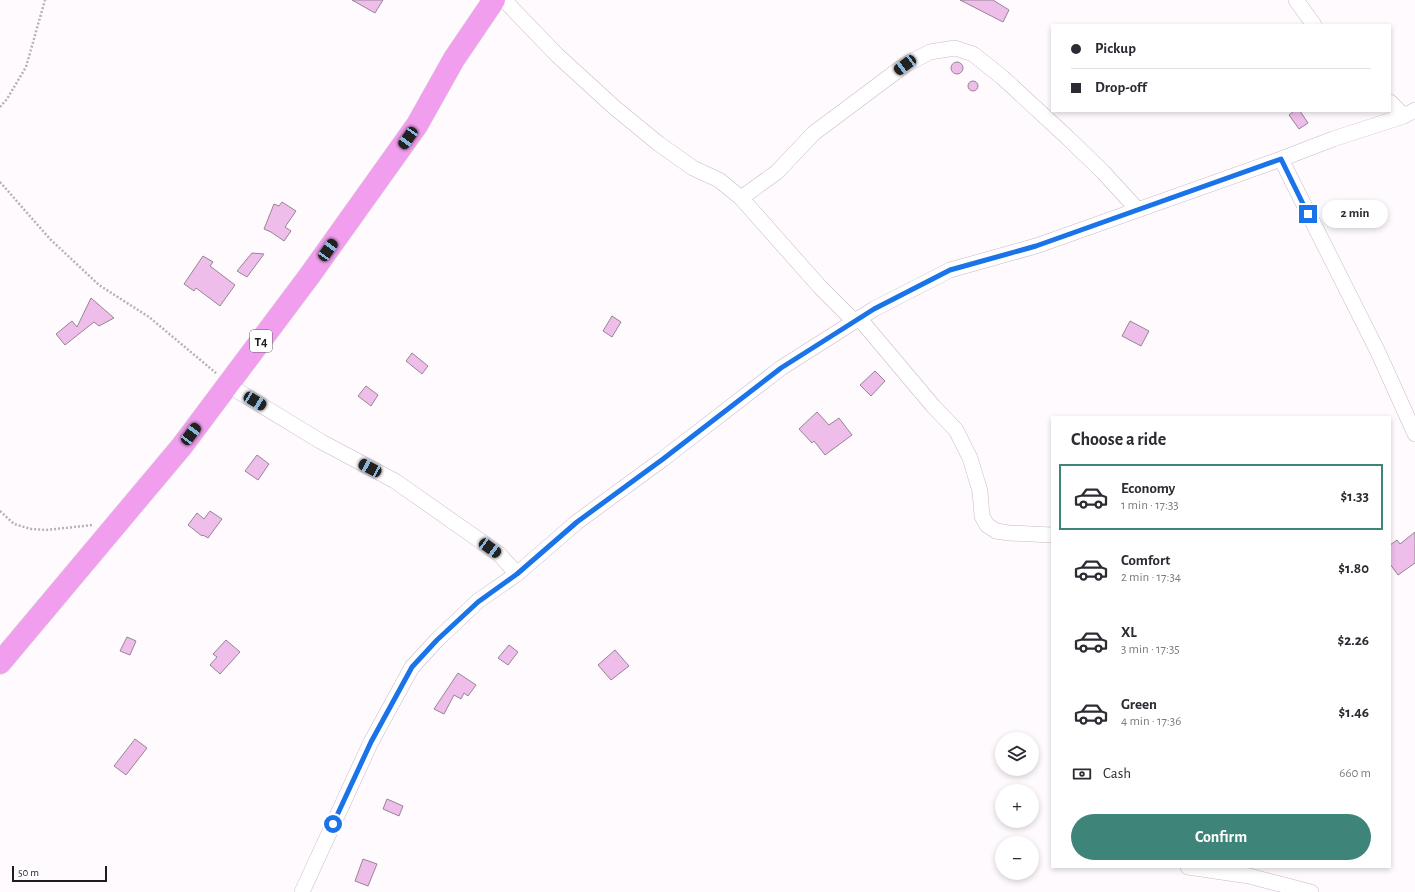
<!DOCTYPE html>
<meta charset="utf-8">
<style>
:root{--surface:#fff;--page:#f7f7f7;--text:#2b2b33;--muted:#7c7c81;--line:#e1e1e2;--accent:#3f8479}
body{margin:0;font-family:"Alegreya Sans",sans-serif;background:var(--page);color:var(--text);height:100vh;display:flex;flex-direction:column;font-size:15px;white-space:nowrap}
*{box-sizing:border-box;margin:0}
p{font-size:13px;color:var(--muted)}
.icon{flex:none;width:22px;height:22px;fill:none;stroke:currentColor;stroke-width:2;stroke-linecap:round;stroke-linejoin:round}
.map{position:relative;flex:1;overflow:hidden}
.drawer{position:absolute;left:1051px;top:416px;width:340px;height:452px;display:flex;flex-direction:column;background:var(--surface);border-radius:0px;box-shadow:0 2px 6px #0003}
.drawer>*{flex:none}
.hud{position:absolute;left:1051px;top:24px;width:340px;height:88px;border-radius:0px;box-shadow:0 2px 6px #0003;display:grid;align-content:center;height:88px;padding:0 20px;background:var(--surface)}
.tools{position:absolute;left:995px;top:732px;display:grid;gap:8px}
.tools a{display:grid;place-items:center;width:44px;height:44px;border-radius:50%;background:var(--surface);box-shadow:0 2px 6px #0003;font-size:20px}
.scale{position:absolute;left:12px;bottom:10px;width:95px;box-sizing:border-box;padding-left:4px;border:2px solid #211b21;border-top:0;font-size:11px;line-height:14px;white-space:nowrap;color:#211b21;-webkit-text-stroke:3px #fff;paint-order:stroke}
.end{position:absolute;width:18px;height:18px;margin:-9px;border:5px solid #1a73e8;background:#fff;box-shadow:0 0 0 2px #fff}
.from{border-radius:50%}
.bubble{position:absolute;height:28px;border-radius:14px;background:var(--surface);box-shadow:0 2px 6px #0003;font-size:13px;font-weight:700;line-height:28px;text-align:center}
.car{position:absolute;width:12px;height:24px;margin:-12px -6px;border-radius:5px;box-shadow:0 0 3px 1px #0007;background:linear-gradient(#222 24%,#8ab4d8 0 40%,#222 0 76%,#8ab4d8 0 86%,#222 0)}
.hud b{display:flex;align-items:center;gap:14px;height:38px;font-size:15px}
.hud b+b{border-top:1px solid var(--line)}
.hud i{width:10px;height:10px;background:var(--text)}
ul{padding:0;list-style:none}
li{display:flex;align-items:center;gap:12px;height:66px;margin:0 8px 6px;padding:0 12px;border:2px solid transparent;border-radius:0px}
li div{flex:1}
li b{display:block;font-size:15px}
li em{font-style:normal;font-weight:700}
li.on{border-color:var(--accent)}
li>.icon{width:36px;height:36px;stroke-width:1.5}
h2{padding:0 20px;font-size:18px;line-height:48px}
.pay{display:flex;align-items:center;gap:10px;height:44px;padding:0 20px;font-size:15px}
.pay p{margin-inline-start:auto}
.primary-button{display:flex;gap:8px;margin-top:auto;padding:8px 20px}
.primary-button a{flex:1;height:46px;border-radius:24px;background:var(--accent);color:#fff;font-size:16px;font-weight:700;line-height:46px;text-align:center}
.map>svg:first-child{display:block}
</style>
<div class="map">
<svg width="1415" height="892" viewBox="0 0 1415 892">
<rect width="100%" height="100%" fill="#fefafe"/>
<path fill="#eebdea" stroke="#968594" d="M352,0H383L375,13Z
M960,0H993L1009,10L1003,22Z
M951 68a6 6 0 1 1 12 0a6 6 0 1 1-12 0Z
M968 86a5 5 0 1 1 10 0a5 5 0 1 1-10 0Z
M1294,111H1300L1308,123L1299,129L1289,115Z
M282,202L296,211L285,227L291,231L284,241L271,232L264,229L274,204L279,206Z
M252,253L264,254L247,277L237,271Z
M203,256L213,262L210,266L235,285L220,306L196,288L194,291L184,284Z
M91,298L114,318L99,326L94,322L65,345L56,334L72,321L77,327Z
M612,316L621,322L612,337L603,331Z
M1130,321L1149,331L1141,346L1122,336Z
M412,353L428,366L422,374L406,361Z
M875,371L885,381L871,396L860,385Z
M366,386L378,395L371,406L358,396Z
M817,412L829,425L839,418L852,435L825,455L814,441L812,443L799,429Z
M257,455L269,464L258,480L245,471Z
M210,511L222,519L208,538L203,535L202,536L188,525L197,513L204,519Z
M1415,532V563L1398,575L1390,564V545L1397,540L1400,544Z
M127,637L136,641L130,655L120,651Z
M226,640L240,652L220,674L210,665L217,657L213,654Z
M509,645L518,652L508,665L498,658Z
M615,650L629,666L611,680L598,665Z
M458,673L476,685L468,696L464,693L461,699L454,695L444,714L434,709Z
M135,739L147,748L126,775L114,766Z
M387,799L403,806L399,816L383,809Z
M363,859L377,864L368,886L355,881Z"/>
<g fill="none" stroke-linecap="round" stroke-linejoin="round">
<g stroke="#cbb9c9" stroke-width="16">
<path id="minor" d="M504,0L557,55L615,108L659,144L693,168L719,180L741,198L820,287L854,321
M1296,0L1314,25
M1390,102L1404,116
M1281,159L1378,352L1415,434
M741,198L777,172L814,133L905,65L930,52L955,48L973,54L1002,77L1068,138L1103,172L1137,209
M859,318L933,406L956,430L970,458L980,491L982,516L987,525L996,531L1009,533L1052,535
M228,385L320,441L395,481L499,554L517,574
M1188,867L1249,876L1311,892
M302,892L371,742L412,667L437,640L478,601L517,574L577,522L663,459L781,368L874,309L950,270L1036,246L1281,159L1333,139L1404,116L1415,110"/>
</g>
<g stroke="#d7d6d7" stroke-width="23">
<path id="trunk" d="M0,663L182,446L310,275L417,125L454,59L494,0"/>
</g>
<path stroke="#b6b2b6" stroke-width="2.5" stroke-dasharray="2 2" stroke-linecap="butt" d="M0,107L7,99L26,67L45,0
M0,182L50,239L99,285L149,317L216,373
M0,511L14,524L31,529L46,530L93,525"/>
<use href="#minor" stroke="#fff" stroke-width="15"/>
<use href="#trunk" stroke="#f29eee" stroke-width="22"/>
</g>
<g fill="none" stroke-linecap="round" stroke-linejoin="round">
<path stroke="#1a73e8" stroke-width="5" d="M333,824L371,742L412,667L437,640L478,602L517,574L577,522L663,459L781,368L874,309L950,270L1036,246L1281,159L1308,214"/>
</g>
<g text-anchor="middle" stroke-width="3" stroke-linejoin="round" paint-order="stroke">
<rect fill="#fff" stroke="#645f64" stroke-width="1" x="250" y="330" width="22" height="22" rx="3"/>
<g font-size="13" font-weight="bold" fill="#211b21">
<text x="261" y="346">T4</text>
</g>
</g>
</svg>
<div class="tools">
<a><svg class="icon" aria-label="layers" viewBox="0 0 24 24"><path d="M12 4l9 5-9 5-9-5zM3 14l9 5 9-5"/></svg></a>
<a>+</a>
<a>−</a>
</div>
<div class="scale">50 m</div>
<i class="end from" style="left:333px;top:824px"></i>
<i class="end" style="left:1308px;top:214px"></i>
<div class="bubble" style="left:1322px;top:200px;width:66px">2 min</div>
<i class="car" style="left:905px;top:65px;rotate:233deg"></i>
<i class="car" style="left:408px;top:138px;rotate:215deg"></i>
<i class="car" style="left:328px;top:250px;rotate:35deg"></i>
<i class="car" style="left:255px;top:401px;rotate:121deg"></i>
<i class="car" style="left:191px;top:434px;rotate:37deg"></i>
<i class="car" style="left:370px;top:468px;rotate:298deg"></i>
<i class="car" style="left:490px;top:548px;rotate:126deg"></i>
<div class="hud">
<b><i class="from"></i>Pickup</b>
<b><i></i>Drop-off</b>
</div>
<section class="drawer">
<h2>Choose a ride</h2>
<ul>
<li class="on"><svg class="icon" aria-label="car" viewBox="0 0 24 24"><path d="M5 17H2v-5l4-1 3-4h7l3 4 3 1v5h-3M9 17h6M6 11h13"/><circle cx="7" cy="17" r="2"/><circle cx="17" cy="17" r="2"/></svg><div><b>Economy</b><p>1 min · 17:33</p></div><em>$1.33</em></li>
<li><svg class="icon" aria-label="car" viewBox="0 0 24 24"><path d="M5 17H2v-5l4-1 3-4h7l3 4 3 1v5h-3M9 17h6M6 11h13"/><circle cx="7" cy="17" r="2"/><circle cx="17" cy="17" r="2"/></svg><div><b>Comfort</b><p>2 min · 17:34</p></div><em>$1.80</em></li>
<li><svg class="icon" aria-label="car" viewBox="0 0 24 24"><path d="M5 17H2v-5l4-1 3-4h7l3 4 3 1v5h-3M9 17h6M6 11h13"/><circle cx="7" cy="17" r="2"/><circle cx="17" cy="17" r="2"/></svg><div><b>XL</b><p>3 min · 17:35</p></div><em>$2.26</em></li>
<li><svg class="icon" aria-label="car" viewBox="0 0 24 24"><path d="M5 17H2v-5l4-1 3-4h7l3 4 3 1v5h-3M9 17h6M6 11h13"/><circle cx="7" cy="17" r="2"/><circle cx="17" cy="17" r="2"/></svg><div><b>Green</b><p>4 min · 17:36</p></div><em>$1.46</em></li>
</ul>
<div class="pay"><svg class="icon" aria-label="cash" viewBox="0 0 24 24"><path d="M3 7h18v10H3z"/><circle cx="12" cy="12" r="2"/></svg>Cash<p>660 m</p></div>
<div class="primary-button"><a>Confirm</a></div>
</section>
</div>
